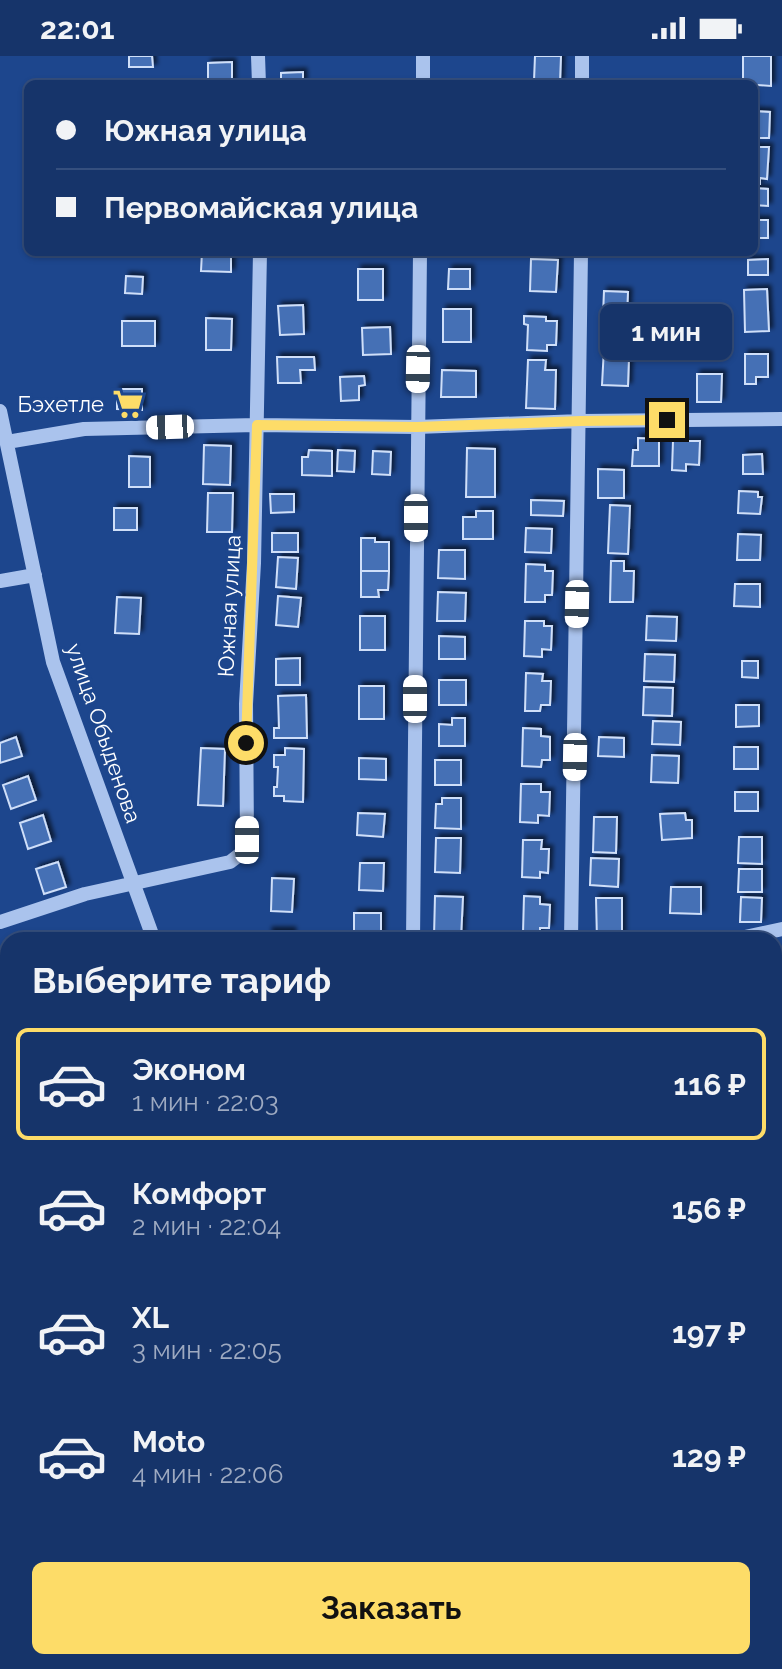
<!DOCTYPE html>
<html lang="ru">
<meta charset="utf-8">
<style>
:root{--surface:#16346a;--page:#1f3c70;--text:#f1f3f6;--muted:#9eaac1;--line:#354f7e;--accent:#fddc68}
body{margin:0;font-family:Raleway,sans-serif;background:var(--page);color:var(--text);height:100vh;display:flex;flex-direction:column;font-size:30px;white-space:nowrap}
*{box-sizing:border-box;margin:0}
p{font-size:26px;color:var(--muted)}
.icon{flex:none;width:44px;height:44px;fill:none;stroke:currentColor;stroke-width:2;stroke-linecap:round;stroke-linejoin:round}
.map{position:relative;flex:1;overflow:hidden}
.drawer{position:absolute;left:0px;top:876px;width:782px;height:738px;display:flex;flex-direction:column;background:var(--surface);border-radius:24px 24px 0 0;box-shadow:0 2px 6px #0004,0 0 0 2px var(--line)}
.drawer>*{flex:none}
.guide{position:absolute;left:24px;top:24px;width:734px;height:176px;border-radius:12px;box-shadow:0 2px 6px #0004,0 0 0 2px var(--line);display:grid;align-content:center;height:176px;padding:0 32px;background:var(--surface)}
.end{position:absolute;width:36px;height:36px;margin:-18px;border:10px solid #fddc68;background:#111;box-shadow:0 0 0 4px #111}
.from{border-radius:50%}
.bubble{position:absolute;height:56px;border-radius:12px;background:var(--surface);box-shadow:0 2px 6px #0004,0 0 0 2px var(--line);font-size:26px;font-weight:700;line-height:56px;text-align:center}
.car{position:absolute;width:24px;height:48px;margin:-24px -12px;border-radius:10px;box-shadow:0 0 6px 2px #0007;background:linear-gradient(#fff 24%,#345 0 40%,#fff 0 76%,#345 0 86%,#fff 0)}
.guide b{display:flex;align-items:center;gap:28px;height:76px;font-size:30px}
.guide b+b{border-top:2px solid var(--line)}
.guide i{width:20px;height:20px;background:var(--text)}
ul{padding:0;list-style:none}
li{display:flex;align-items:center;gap:24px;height:112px;margin:0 16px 12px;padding:0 16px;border:4px solid transparent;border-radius:12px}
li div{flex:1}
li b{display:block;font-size:30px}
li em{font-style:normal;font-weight:700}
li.current{border-color:var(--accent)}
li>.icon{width:72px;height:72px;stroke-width:1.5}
h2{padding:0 32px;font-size:36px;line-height:96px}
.action{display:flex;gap:16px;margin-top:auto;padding:16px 32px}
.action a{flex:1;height:92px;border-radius:12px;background:var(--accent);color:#111;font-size:32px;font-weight:700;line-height:92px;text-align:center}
.status{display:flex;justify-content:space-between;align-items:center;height:56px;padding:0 40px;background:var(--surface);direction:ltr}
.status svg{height:22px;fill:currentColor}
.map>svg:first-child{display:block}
</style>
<div class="status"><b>22:01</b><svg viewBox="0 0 49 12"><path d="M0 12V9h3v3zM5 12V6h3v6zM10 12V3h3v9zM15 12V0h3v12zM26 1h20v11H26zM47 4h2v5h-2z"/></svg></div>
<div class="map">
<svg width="782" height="1613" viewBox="0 0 782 1613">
<defs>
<filter id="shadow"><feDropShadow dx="3.5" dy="-3.5" stdDeviation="2" flood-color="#0009"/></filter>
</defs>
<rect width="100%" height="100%" fill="#1d468d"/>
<path fill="#456fb5" stroke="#cfdff9" stroke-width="2" filter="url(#shadow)" d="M129,0H152L153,11H129Z
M535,0H561L560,26L534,25Z
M743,0H771V30L743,28Z
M232,6V28H208V7Z
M303,16V28H281V17Z
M754,55L770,56L769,82H754Z
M754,91H769L767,123L760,122V128H754Z
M754,132L768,133V150L754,149Z
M754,164H768V182H754Z
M202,196H231V216L201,215Z
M531,203L558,204L556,236L530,235Z
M768,203V219H748V204Z
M358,213H383V244H358Z
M449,213H470V233H448Z
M126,220L143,221L142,238L125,237Z
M767,233L769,275L745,276L744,234Z
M604,235L628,236L627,260L603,259Z
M303,249L304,278L280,279L278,250Z
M443,253H471V286H443Z
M524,260L546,261V265H557L556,289H547V295L527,294L528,269L524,268Z
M206,262L232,263L231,294H206Z
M122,265H155V290H122Z
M390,271L391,298L363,299L362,272Z
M604,292L637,293L636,302H629L628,330L602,329Z
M745,298H768V321H756V328H745Z
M277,301H314L315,314H300L301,327H278Z
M528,304H546L545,314H556L555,353L526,352Z
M442,314L476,315V341H441Z
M697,318H722L721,346H697Z
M364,320L365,329L359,330V344L341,345L340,321Z
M117,333H142V354L117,353Z
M638,382L659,383V410H632L633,394H638Z
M673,385H700L699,409L686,408V415L672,414Z
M204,389L231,390L230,429L203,428Z
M467,392L495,393V441H466Z
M309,394L332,395V420L302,419V401H308Z
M338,394L355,395L354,416L337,415Z
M373,395L391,396L390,419L372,418Z
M762,398L763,418H743V399Z
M129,400L150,401V431H129Z
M598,413L624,414V442H598Z
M739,435L758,436V441H762L760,458L738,457Z
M208,437H233L232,476H207Z
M270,438H294V456L271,457Z
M531,444L564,445L563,460L531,459Z
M610,449L630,450L628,498L608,497Z
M114,452H137V474H114Z
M476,455H493V483H463V461H476Z
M526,472L552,473L551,497L525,496Z
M272,477H298V496H272Z
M738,478L761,479L760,504H737Z
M361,482H375V486H389V515H361Z
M439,494H465V523L438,522Z
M278,501L298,502L296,533L276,531Z
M611,505H624V515H634L633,546H610Z
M526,508L545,509V515H553L552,539H545V546H525Z
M361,515H389L388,534H378L379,541H361Z
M735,528H760V551L734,550Z
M438,536L466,537L465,565H437Z
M278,540L301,542L298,571L276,569Z
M117,541L141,542L139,578L115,577Z
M360,560H385V594H360Z
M647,560L677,561L676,585L646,584Z
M525,565H544V570H552L551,594L542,593V601L524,600Z
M439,580L465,581V603H439Z
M645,598L675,599L674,626L644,625Z
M300,602V629H276V603Z
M742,605H758V622L742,621Z
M526,617L543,618L542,625H551L550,649H541L540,655H525Z
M439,624H466V649H439Z
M359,630H384V663H359Z
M644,631L673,632L672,660L643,659Z
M306,639L307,682H274V672H279L278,640Z
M736,649H759V670L736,671Z
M452,662H465V690H439V668L452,669Z
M653,665L681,666L680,689L652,688Z
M523,672L541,673V680L550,681V704H542L541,711L522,710Z
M16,681L22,700L0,707V687Z
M599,681L624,682V701L598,700Z
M734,691H758V713H734Z
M201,692L225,693L223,750L198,749Z
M285,692L304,693L303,746L284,745V740H274V731H277L278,711H274V699H285Z
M652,699L679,700L678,727L651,726Z
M359,702L386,703V724L359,723Z
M435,704H461V729H435Z
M28,720L36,744L11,753L3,729Z
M521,728H541V736H550L549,760L538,759V767L520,766Z
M735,736H758V755H735Z
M442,742H461V773L435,772L436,748H442Z
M358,757L385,758L383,781L357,779Z
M685,757L686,764H692V782L662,784L660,758Z
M43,759L51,785L28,793L20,767Z
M594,761H617L616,797L593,796Z
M739,781H762V808L738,807Z
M436,782H461L460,817L435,816Z
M523,784H542L541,793H549L548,817L540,816V822L522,821Z
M591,802L619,803L618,831L590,829Z
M58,806L66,831L44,838L36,813Z
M360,807H384L383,835L359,834Z
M739,813H762V836H738Z
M272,822L294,823L292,856L271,855Z
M671,831H701V858L670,857Z
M435,840L463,841L461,882L434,881Z
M524,840L540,841V848L550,849L549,872H540V877H523Z
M741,841L762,842L761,866H740Z
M596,842H622V884H597Z
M354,857H381V884H354Z
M269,875H292V884H270Z
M6,1308L8,1331L0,1334V1310Z
M637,1606H663V1613H637Z
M725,1606H750V1613H725Z"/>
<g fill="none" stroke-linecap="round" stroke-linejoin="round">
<path stroke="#aac3ed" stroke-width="14" d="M258,0L259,28
M423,28V0
M582,28V0
M0,355L53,606L154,884
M7,386L84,373L257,369L417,371L581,365L782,363
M0,525L35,519
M0,866L85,838L230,806L243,796L247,784L246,648L254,507L260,196
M413,884L420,196
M571,884L581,196
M731,884L782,873
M0,1188L8,1185
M0,1349L8,1346
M0,1513L8,1510
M556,1606L561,1613
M181,1613L198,1606
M610,1613V1606
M777,1613L782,1289"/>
</g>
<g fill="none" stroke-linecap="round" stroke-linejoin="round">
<path stroke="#fddc68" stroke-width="10" d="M246,687L257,369L417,371L581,365L667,364"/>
</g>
<defs>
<g id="supermarket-bare" transform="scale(2.4)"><path d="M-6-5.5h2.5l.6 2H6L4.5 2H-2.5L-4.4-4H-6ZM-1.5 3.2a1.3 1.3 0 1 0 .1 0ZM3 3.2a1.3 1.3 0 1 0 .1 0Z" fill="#fddc68" stroke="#1d468d" stroke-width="2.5" paint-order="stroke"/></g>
</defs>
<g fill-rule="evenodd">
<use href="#supermarket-bare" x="128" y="348"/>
</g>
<g text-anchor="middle" stroke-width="6" stroke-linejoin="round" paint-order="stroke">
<g font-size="22" fill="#fff" stroke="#1d468d" text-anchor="end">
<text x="104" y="356">Бэхетле</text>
</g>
<g font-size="22" fill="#fff" stroke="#1d468d">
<text transform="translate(229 550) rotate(-87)" y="8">Южная улица</text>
<text transform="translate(104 677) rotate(71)" y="8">улица Обыденова</text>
</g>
</g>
</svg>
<i class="end from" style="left:246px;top:687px"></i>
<i class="end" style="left:667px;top:364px"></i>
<div class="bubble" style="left:600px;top:248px;width:132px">1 мин</div>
<i class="car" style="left:418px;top:313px;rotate:181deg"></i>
<i class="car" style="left:170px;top:371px;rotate:268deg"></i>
<i class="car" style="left:416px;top:462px;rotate:180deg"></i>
<i class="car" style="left:577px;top:548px;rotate:181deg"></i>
<i class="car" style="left:415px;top:643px;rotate:0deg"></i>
<i class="car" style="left:575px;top:701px;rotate:181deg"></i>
<i class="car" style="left:247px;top:784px;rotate:0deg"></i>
<div class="guide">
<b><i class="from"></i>Южная улица</b>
<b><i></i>Первомайская улица</b>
</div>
<section class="drawer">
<h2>Выберите тариф</h2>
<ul>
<li class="current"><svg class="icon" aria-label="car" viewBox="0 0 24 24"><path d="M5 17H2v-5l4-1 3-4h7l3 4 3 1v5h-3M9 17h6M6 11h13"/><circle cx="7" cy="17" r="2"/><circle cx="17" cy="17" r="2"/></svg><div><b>Эконом</b><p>1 мин · 22:03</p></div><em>116 ₽</em></li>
<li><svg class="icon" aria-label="car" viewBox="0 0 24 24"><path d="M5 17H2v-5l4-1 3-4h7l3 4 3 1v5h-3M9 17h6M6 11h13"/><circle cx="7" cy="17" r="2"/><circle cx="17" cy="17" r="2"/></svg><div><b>Комфорт</b><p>2 мин · 22:04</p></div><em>156 ₽</em></li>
<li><svg class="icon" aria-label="car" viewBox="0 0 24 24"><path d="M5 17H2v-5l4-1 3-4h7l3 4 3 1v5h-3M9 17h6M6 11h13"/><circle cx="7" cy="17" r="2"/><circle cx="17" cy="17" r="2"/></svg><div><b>XL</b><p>3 мин · 22:05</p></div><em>197 ₽</em></li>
<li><svg class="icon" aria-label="car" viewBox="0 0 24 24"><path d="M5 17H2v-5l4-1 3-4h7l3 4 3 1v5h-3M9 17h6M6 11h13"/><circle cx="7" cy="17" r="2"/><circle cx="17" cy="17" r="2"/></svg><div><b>Moto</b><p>4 мин · 22:06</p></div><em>129 ₽</em></li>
</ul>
<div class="action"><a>Заказать</a></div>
</section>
</div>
